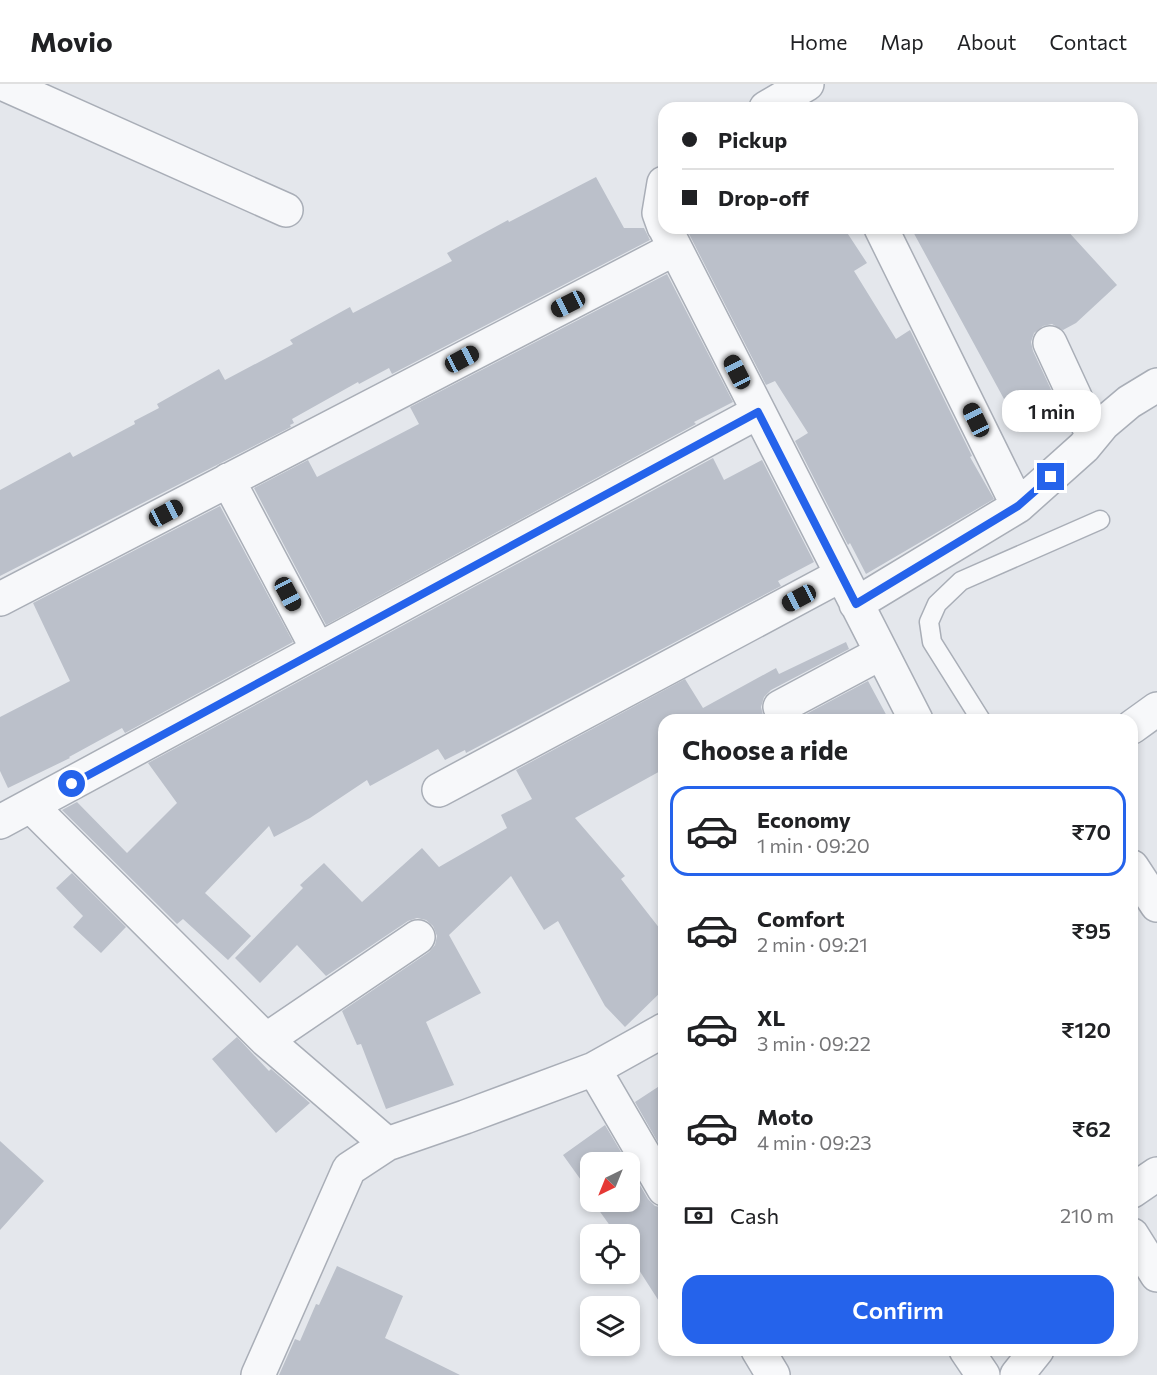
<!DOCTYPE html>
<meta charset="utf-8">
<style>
:root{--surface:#fff;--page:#f6f6f6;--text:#202124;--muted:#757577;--line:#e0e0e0;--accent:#2563eb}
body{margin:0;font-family:Commissioner,sans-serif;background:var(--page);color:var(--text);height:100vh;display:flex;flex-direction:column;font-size:22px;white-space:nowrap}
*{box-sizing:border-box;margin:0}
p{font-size:20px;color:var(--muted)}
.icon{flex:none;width:33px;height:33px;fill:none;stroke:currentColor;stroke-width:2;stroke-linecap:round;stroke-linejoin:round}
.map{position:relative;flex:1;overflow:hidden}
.panel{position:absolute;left:658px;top:630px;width:480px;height:642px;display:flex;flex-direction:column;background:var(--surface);border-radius:18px;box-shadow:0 3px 9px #0003}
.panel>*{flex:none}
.top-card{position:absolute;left:658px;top:18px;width:480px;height:132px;border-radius:18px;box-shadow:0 3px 9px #0003;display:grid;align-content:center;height:132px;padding:0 24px;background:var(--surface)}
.needle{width:39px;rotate:223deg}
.controls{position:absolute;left:580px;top:1068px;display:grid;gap:12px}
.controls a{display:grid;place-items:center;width:60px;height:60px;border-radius:12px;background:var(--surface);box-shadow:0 3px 9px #0003;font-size:30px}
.end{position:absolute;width:27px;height:27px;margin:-14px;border:8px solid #2563eb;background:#fff;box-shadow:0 0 0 3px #fff}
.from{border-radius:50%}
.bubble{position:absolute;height:42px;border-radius:18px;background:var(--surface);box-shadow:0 3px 9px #0003;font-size:20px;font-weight:600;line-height:42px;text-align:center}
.car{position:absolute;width:18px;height:36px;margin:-18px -9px;border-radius:8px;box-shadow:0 0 4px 2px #0007;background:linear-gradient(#222 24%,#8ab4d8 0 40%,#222 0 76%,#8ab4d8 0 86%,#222 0)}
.top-card b{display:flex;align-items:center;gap:21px;height:57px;font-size:22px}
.top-card b+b{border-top:2px solid var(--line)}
.top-card i{width:15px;height:15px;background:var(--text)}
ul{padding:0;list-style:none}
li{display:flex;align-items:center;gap:18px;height:90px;margin:0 12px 9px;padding:0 12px;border:3px solid transparent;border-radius:18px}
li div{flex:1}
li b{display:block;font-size:22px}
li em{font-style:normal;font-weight:600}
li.active{border-color:var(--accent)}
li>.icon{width:54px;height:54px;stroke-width:1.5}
h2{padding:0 24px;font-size:27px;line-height:72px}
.pay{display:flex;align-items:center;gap:15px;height:66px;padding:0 24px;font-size:22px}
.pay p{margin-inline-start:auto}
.primary-button{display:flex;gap:12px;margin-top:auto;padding:12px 24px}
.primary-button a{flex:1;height:69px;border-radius:18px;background:var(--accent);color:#fff;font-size:24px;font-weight:600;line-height:69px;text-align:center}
header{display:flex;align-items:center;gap:36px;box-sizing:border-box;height:84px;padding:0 30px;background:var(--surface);border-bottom:2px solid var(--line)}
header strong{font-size:28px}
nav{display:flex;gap:33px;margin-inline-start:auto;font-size:21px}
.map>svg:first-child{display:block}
</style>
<header>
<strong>Movio</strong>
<nav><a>Home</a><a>Map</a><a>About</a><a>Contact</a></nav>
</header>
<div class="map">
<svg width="1157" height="1291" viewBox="0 0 1157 1291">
<rect width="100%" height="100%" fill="#e4e7ec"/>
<path fill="#bbc0ca" d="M596,93L624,144H644L650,156L392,290L389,284L359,300L358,298L292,335L294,339L290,341L291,343L0,492V406L70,368L73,373L135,340L134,337L159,324L157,320L219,285L225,296L293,260L290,256L350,223L353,229L452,177L447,169L508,136L509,138Z
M686,144H844L867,179L854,187L896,255L910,246L972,372L970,373L994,415L866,490L850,459L848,461L795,357L808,349L775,297L766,301Z
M911,144H1065L1117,201L1076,239L1063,246L1052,240L1043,242L1034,249L1031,258L1033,267L1063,331L1041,342L1021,306L1004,315Z
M667,190L733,318L694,338L696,340L326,541L254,404L308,376L317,393L419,340L410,323Z
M713,374L724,396L762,376L814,478L778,497L781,502L466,669L465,666L445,676L438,665L370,702L367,696L310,734L274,753L269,742L205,809L251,852L228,876L183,835L177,840L62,726L77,718L127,769L177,719L148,679Z
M220,422L293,558L125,649L122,644L69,673L70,674L8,704L0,687V633L70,597L33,519Z
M846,558L849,565L771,606L764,613L761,623L763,631L767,636H664V685L575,734L625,792L621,795L664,850V905L625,943L605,922L558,837L544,846L511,792L449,851L481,909L426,938L454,1001L386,1025L361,960L357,961L342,927L429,868L435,861L437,852L433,842L426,836L417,834L408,837L326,892L297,861L260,899L235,874L303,804L300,801L324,779L362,818L422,764L439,783L507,744L501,731L532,715L516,686L685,595L703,624L776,584L779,590Z
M868,597L889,636H795Z
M72,789L126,843L101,869L73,843L83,832L56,804Z
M237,953L269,987L271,985L310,1019L276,1049L212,975Z
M664,999V1069L635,1018Z
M605,1041L627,1078H591V1110L563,1071Z
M0,1057L44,1097L0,1146Z
M630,1084L648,1115L655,1122L664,1124V1225L630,1172V1150H616L598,1125L600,1123L596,1118H630Z
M337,1182L403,1212L385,1254L460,1291H279L295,1255L300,1257L316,1220L319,1221Z"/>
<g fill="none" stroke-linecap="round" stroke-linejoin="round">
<g stroke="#a9aeb7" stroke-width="21">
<path id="service" d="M981,636L932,558L929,538L937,520L961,497L1100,436"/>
</g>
<g stroke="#a9aeb7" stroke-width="36">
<path id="minor" d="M4,0L286,126
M766,24L807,0
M664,99L659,129L664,143
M666,146L916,636
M1050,259L1093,352
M228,396L318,566
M1018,422L1084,363L1103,340L1129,318L1157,301
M0,515L674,165
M856,520L1018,422L881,144
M780,623L881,569
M1132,643L1157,625
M439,706L841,491
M31,722L266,956L387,1060
M0,738L758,328
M1132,783L1157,821
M266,956L418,853
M594,985L664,1105
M1132,1107L1157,1090
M1132,1151L1157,1191
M758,1266L773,1291
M966,1266L983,1291
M258,1291L349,1085L387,1060L465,1033L594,985L664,946
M1017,1291L1037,1266"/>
</g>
<use href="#service" stroke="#f7f8fa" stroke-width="18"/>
<use href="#minor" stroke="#f7f8fa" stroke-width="33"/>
</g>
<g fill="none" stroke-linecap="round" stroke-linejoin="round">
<path stroke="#2563eb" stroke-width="8" d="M72,700L758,328L856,520L1018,422L1051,393"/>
</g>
</svg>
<div class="controls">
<a><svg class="needle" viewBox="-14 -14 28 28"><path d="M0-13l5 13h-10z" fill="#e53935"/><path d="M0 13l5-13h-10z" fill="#757577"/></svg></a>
<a><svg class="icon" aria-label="locate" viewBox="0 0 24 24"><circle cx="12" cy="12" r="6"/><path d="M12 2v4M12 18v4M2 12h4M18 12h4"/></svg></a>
<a><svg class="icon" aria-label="layers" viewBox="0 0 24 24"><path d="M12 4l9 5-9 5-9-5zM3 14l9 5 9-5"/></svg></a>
</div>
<i class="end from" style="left:72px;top:700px"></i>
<i class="end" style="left:1051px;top:393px"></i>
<div class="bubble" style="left:1002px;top:306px;width:99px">1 min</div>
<i class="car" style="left:568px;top:220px;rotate:243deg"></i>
<i class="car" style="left:462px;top:275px;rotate:62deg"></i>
<i class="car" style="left:737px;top:288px;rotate:333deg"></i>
<i class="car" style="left:976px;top:336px;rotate:334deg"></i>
<i class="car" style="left:166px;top:429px;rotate:62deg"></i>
<i class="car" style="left:288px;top:510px;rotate:152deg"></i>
<i class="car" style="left:799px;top:514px;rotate:242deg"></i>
<div class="top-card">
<b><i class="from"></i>Pickup</b>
<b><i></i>Drop-off</b>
</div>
<section class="panel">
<h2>Choose a ride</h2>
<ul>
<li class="active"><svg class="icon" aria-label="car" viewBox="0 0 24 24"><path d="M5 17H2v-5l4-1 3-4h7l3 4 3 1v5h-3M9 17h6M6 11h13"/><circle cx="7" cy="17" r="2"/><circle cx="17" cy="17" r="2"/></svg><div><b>Economy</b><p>1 min · 09:20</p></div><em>₹70</em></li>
<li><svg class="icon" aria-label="car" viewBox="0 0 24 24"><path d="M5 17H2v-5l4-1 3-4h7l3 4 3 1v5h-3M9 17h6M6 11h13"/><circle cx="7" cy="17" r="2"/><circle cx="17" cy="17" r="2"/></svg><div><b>Comfort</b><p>2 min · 09:21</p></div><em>₹95</em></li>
<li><svg class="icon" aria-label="car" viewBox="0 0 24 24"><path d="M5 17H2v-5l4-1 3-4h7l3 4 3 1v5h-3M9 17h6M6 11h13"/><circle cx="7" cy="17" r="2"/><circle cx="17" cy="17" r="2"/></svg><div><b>XL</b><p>3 min · 09:22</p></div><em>₹120</em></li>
<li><svg class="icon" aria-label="car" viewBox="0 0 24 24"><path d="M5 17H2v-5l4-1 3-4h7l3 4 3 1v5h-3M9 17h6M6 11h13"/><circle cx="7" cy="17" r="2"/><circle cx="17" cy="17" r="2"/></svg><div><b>Moto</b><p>4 min · 09:23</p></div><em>₹62</em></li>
</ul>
<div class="pay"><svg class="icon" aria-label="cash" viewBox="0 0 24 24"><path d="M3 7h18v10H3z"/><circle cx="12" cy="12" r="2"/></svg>Cash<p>210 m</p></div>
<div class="primary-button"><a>Confirm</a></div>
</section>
</div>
